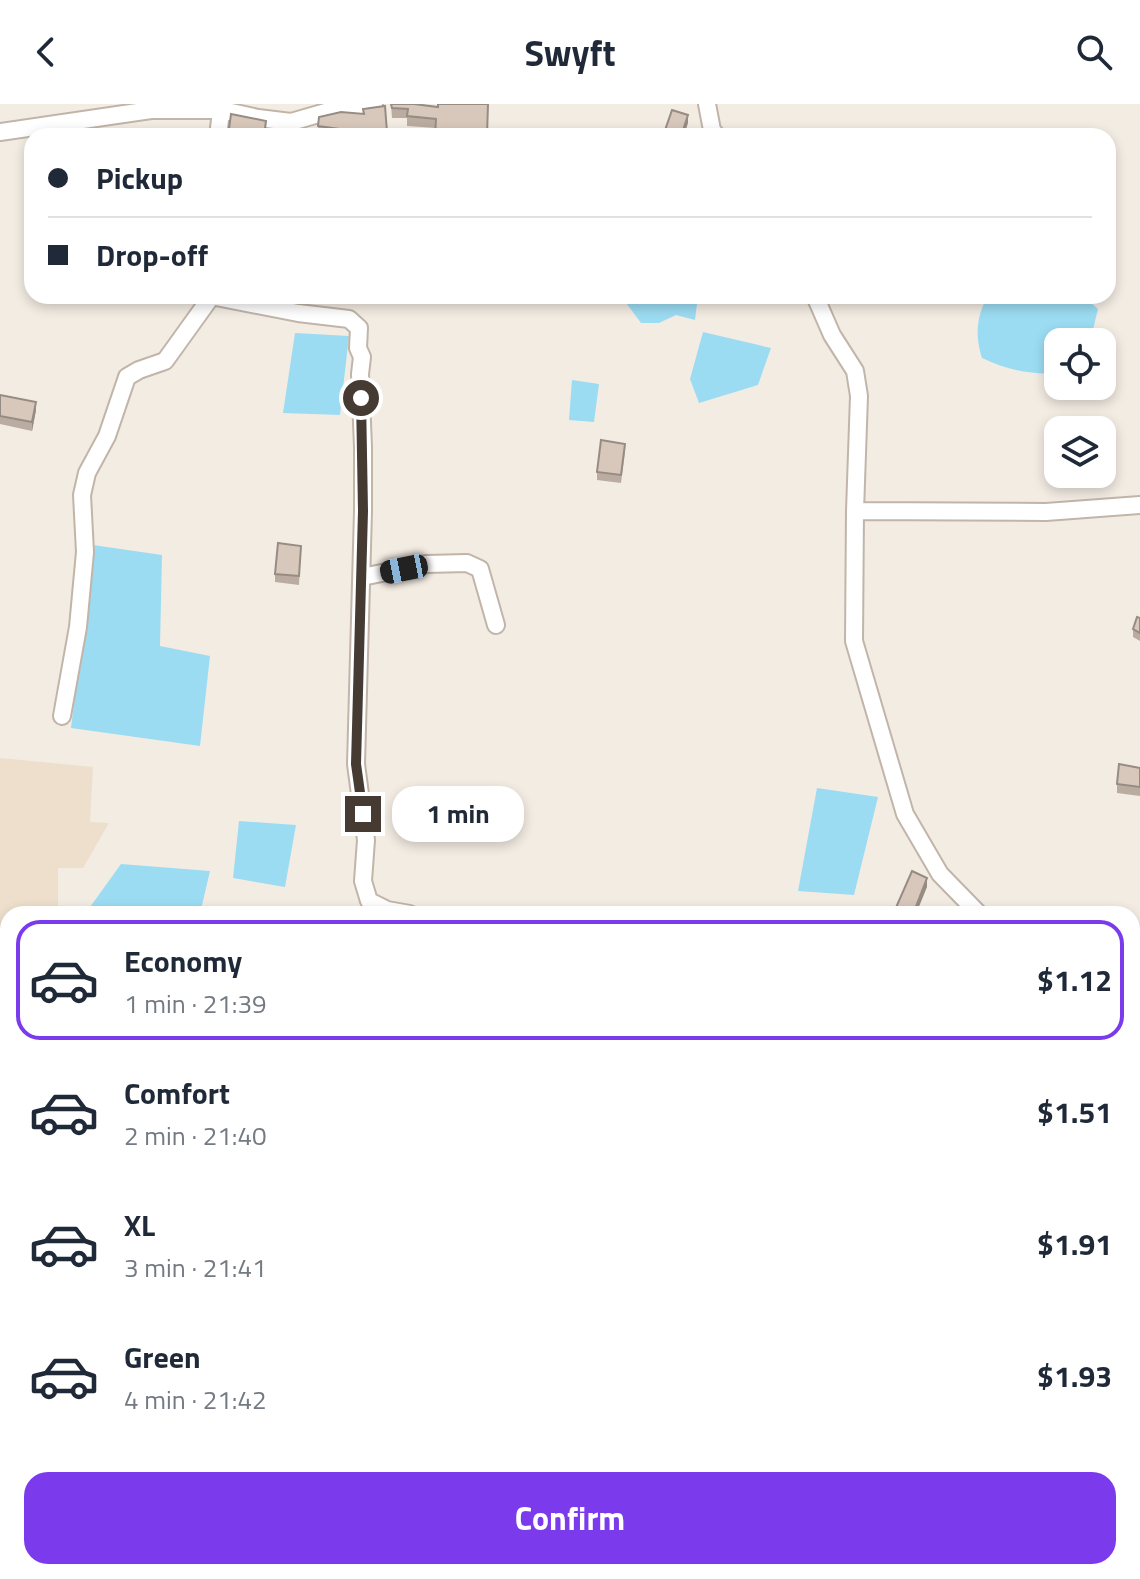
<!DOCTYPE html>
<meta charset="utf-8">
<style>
:root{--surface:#fff;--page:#f2f2f3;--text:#1f2937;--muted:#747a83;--line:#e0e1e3;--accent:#7c3aed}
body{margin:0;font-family:"Titillium Web",sans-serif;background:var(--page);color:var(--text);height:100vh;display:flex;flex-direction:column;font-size:30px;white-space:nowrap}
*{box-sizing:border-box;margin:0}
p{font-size:26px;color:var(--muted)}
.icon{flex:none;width:44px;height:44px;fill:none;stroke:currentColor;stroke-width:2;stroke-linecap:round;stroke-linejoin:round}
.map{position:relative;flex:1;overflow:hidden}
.side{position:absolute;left:0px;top:802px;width:1140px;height:674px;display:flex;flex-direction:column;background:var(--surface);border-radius:24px 24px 0 0;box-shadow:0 4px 12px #0003}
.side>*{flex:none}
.hud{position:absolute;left:24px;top:24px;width:1092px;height:176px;border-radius:24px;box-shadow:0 4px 12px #0003;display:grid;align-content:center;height:176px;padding:0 24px;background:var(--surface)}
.buttons{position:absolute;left:1044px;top:224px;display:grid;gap:16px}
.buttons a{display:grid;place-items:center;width:72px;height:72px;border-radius:16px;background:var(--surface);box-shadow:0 4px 12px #0003;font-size:40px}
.end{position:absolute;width:36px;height:36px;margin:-18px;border:10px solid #453b33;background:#fff;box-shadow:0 0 0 4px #fff}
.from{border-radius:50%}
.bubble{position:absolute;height:56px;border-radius:24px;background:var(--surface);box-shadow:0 4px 12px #0003;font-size:26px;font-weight:700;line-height:56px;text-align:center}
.car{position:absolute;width:24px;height:48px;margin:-24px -12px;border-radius:10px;box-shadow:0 0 6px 2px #0007;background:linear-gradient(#222 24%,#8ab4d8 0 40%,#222 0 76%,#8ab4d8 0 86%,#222 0)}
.hud b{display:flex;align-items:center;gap:28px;height:76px;font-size:30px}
.hud b+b{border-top:2px solid var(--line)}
.hud i{width:20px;height:20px;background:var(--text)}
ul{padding:14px 0 0;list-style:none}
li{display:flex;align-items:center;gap:24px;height:120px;margin:0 16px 12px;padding:0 8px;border:4px solid transparent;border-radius:24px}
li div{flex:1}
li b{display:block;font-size:30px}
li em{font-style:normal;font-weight:700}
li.active{border-color:var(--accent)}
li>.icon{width:72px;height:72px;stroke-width:1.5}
.button{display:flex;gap:16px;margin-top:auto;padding:16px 24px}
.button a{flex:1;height:92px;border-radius:24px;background:var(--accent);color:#fff;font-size:32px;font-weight:700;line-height:92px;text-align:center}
header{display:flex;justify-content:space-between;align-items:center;height:104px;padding:0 24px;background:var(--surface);font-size:36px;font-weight:700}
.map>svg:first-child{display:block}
</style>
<header><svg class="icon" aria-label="back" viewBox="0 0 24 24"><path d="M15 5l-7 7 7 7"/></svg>Swyft<svg class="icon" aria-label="search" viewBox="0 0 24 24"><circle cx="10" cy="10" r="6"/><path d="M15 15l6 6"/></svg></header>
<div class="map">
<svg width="1140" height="1475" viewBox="0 0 1140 1475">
<rect width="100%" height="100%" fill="#f3ece3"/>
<path fill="#eddfcc" d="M0,654L93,663L90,718L109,719L83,764H58V810H8V824L0,823Z"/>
<path fill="#9cdcf3" d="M621,192H698L695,216L676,211L659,219H641Z
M988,192H1083L1098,205L1090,238H1058V269C1031,271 1007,266 982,254C975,233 976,212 988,192Z
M703,228L771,244L758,281L699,299L690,275Z
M295,229L349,232L340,311L283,309Z
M572,276L599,280L594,318L569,316Z
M93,441L162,451L160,542L210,552L200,642L71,624Z
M817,684L878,693L854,791L798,787Z
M239,717L296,721L285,783L233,774Z
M121,760L210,767L200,810H85Z
M1132,1268L1140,1269V1379L1132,1378Z
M580,1468H724V1475H579Z"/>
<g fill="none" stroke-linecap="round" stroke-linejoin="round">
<g stroke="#c1b5a9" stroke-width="20">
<path id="minor" d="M707,0L712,26L717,32
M0,28L151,6H222L258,14L291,18L329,7L374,0
M218,32L222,0
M211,192L298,209L349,215L359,224L358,244L362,253L360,270L363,343V407L356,660L366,736L363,777L369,797L387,806L410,810
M815,192L832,231L855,267L859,292L855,407L854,537L905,710L940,770L979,810
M855,407L1046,408L1140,401
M362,473L426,460L467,459L480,465L496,521
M62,612L78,523L85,448L82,391L87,369L107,332L127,273L139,266L165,257L211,193
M0,1088H8
M953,1468L954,1475
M148,1475L149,1468
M527,1475V1468"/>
</g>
<use href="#minor" stroke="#fff" stroke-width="16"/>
</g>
<path fill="#baaca1" d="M391,0L438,3L436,24L407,22V14H392Z
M385,2L387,32H333L318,31V22Z
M0,291L36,306L32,327L0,320Z
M625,348L621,379L597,376V368Z
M301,442L299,481L275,478V470Z
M1140,514V537L1133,533V525Z
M1138,664H1140V692L1117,689V680Z
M1140,901V934L1132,931V923Z
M1132,1120L1140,1121V1161L1132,1160Z"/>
<path fill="#978c83" d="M688,11V19L684,32H681Z
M36,298V306L32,327V318Z
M927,774V783L916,810H913Z"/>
<path fill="#d8c8bb" stroke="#978c83" stroke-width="2" d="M391,0H414L438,3V0H488L487,32H435L436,15L407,12L408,5L392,4Z
M385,2L387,28L366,30V29L339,27L340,25L318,22L319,13L341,8L364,10L363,5Z
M672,6L688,11L681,32H663Z
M231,10L266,17L264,32L245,29V32H223L229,25Z
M0,291L36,298L32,318L0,312Z
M601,336L625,340L621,371L597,368Z
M278,439L301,442L299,472L275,470Z
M1137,513L1140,514V529L1133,525Z
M1119,660L1140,664V683L1117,680Z
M912,767L927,774L913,810H901L894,808Z
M1140,901V926L1132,923Z
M1132,1120L1140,1121V1152H1132Z"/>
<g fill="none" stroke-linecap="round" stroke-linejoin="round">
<path stroke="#453b33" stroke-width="10" d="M361,294L363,407L356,660L363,710"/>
</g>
</svg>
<div class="buttons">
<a><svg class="icon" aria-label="locate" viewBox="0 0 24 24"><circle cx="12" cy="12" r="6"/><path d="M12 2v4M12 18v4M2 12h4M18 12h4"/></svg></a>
<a><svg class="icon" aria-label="layers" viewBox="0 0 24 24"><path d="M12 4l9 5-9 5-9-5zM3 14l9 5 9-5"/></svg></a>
</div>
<i class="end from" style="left:361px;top:294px"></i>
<i class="end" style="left:363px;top:710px"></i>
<div class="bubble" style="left:392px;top:682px;width:132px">1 min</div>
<i class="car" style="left:404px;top:465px;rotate:259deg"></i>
<div class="hud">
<b><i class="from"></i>Pickup</b>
<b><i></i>Drop-off</b>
</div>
<section class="side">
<ul>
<li class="active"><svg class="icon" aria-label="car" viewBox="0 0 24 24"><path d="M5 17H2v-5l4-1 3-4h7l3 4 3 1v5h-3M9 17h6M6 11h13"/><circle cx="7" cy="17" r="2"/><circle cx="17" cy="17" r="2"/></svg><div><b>Economy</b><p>1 min · 21:39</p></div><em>$1.12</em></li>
<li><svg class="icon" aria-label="car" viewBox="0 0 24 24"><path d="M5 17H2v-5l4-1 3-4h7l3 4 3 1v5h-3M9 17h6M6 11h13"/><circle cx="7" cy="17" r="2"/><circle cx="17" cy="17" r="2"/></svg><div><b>Comfort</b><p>2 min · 21:40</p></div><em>$1.51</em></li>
<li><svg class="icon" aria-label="car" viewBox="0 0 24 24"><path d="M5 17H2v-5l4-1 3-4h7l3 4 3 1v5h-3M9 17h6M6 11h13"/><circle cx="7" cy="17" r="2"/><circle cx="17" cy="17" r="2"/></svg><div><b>XL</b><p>3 min · 21:41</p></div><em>$1.91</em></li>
<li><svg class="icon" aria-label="car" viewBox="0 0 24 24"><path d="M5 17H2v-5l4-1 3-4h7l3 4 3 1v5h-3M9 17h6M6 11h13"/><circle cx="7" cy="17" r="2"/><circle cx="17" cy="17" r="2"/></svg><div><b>Green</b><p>4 min · 21:42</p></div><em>$1.93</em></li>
</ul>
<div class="button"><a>Confirm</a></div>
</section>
</div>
